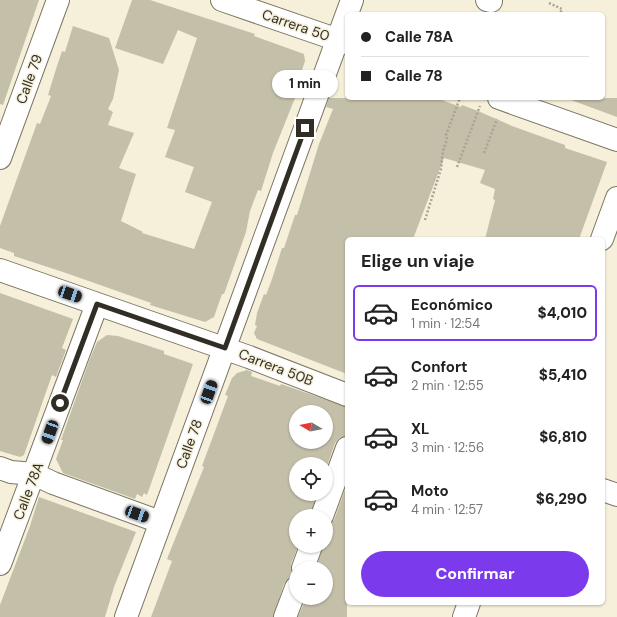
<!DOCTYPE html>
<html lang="es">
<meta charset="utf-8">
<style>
:root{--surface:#fff;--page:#f6f6f6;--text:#222;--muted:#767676;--line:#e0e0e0;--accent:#7c3aed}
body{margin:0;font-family:"DM Sans",sans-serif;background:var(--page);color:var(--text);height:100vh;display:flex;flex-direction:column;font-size:15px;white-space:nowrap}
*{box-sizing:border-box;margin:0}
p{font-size:13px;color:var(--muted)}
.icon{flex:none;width:22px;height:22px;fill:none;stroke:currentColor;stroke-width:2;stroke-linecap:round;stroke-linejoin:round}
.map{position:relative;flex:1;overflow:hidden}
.panel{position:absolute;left:345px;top:237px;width:260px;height:368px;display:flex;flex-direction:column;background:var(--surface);border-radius:6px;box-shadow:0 1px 3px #0004}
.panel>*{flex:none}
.hud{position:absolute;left:345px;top:12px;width:260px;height:88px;border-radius:6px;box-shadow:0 1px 3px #0004;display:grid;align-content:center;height:88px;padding:0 16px;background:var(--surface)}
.needle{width:26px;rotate:280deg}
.fabs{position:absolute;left:289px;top:405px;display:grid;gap:8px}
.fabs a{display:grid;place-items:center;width:44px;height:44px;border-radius:50%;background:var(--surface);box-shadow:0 1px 3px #0004;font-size:20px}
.end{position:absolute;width:18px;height:18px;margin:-9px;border:5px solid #302e25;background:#fff;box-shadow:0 0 0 2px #fff}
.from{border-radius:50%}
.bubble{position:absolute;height:28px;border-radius:14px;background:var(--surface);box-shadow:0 1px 3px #0004;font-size:13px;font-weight:800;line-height:28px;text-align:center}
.car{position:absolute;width:12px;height:24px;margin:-12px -6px;border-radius:5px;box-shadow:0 0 3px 1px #0007;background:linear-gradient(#222 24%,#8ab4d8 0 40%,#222 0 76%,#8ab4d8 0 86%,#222 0)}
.hud b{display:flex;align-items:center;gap:14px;height:38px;font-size:15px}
.hud b+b{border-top:1px solid var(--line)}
.hud i{width:10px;height:10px;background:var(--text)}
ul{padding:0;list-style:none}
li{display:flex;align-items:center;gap:12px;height:56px;margin:0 8px 6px;padding:0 8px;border:2px solid transparent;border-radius:6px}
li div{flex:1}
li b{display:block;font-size:15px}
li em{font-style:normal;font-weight:800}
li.on{border-color:var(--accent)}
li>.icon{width:36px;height:36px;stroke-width:1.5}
h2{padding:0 16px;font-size:18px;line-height:48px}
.button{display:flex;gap:8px;margin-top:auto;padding:8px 16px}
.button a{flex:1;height:46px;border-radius:24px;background:var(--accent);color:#fff;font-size:16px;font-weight:800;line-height:46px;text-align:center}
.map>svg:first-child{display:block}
</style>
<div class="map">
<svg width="617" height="617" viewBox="0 0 617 617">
<rect width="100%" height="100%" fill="#f6f0da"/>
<path fill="#c4bfa9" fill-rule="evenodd" d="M0,0H39L3,105L0,104Z
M132,0H150L187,12L255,34L254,36L304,54L305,61L293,97L295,98L273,153L261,191L258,190L250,211L246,232L224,294H222L214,317L205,322L150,305L151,303L66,273L14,256V253L0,248V226L37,123L40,124L51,96L48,95L56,69L62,51L65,52L73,26L109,38L119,70L113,99L108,109L113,112L108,125L134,133L119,168L136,174L121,221L143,232L142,233L194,249L212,202L185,192L194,167L165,157L175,130L167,128L197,38L178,30L163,64L115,48Z
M329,98H436L461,107L462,105L478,111L512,126L565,145V148L607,162L579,239H485L495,200L493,199L495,189L480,183L485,170L444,158L413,239H347V374L257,339L254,333L257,326L255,325L257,313L264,294L266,295L272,279L282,248H284L295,215H297L319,144L333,109L326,107Z
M571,98H617V117L571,100Z
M0,293L73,319L62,348L66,350L56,377L52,375L24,455L20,457L0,451Z
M107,335L118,336L149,346L164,351V354L193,364L147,495L144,493L142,497L137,494L135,499L63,473L56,459L63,440H61L89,361L97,342Z
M247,370L252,372L251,376L280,386L281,384L347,407V436L339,438L335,443L326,469V464H296V494H317L310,516H296V546H298L291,564L292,576L284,584L273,617H151L172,561L167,559L204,467L202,466L228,396L225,395L232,378L237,373ZM296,412H326V442H296Z
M347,484V617H298L306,598H326V568H316L323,546H326V528L334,520Z
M39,497L136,532L114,587L105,617H0V605L30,526Z"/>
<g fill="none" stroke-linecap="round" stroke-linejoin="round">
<g stroke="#7b7662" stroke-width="24">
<path id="minor" d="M222,0L347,43
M487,0L491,1
M499,98L617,140
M0,158L58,0
M602,239L617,198
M0,270L249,357L347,395
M0,468L11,472L34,474L53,483L160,522
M603,490L617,495
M322,516L347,448
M0,564L97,304
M303,568L311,546
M126,617L352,0
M285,617L296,588
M464,617L469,603"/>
</g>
<path stroke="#a8a393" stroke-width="2.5" stroke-dasharray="2 2" stroke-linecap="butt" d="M549,3L562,9L560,14
M484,153L497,119
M457,167L480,106
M425,220L441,169L443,151L447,139L446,135L460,98"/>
<use href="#minor" stroke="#fff" stroke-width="22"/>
</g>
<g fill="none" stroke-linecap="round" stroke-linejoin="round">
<path stroke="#302e25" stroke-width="5" d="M60,403L97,304L225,348L305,128"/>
</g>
<g text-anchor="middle" stroke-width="3" stroke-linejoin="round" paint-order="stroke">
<g font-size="14" fill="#302e25" stroke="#f6f0da">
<text transform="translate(296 25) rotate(19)" y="5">Carrera 50</text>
<text transform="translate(29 79) rotate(-70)" y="5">Calle 79</text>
<text transform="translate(276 367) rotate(21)" y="5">Carrera 50B</text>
<text transform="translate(189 444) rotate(-70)" y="5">Calle 78</text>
<text transform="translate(28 491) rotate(-69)" y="5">Calle 78A</text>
</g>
</g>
</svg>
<div class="fabs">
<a><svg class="needle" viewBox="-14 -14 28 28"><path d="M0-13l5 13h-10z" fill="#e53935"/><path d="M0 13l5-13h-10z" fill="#767676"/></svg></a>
<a><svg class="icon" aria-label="locate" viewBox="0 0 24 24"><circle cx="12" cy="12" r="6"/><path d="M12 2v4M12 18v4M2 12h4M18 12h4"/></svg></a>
<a>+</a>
<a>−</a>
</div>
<i class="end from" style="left:60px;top:403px"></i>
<i class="end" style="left:305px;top:128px"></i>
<div class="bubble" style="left:272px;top:70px;width:66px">1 min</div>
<i class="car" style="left:70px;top:294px;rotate:109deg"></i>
<i class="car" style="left:209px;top:392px;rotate:20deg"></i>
<i class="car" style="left:50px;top:432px;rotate:200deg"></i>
<i class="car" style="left:137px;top:514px;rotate:110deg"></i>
<div class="hud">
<b><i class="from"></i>Calle 78A</b>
<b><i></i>Calle 78</b>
</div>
<section class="panel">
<h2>Elige un viaje</h2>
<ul>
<li class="on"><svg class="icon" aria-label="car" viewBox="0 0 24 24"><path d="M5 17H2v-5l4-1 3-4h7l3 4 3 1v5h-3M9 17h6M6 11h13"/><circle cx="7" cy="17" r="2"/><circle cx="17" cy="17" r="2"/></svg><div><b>Económico</b><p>1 min · 12:54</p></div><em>$4,010</em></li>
<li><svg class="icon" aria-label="car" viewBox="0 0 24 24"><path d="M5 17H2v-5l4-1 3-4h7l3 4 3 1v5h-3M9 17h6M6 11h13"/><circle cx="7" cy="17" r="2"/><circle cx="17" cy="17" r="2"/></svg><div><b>Confort</b><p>2 min · 12:55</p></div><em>$5,410</em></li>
<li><svg class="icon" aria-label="car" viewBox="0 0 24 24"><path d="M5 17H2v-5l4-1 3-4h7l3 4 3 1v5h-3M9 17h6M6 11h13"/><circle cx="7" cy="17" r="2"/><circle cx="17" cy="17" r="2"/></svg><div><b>XL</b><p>3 min · 12:56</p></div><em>$6,810</em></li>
<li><svg class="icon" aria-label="car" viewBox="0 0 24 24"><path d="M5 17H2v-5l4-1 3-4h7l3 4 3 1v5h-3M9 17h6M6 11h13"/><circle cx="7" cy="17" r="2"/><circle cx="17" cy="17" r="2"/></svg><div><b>Moto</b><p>4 min · 12:57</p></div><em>$6,290</em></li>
</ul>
<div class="button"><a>Confirmar</a></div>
</section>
</div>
